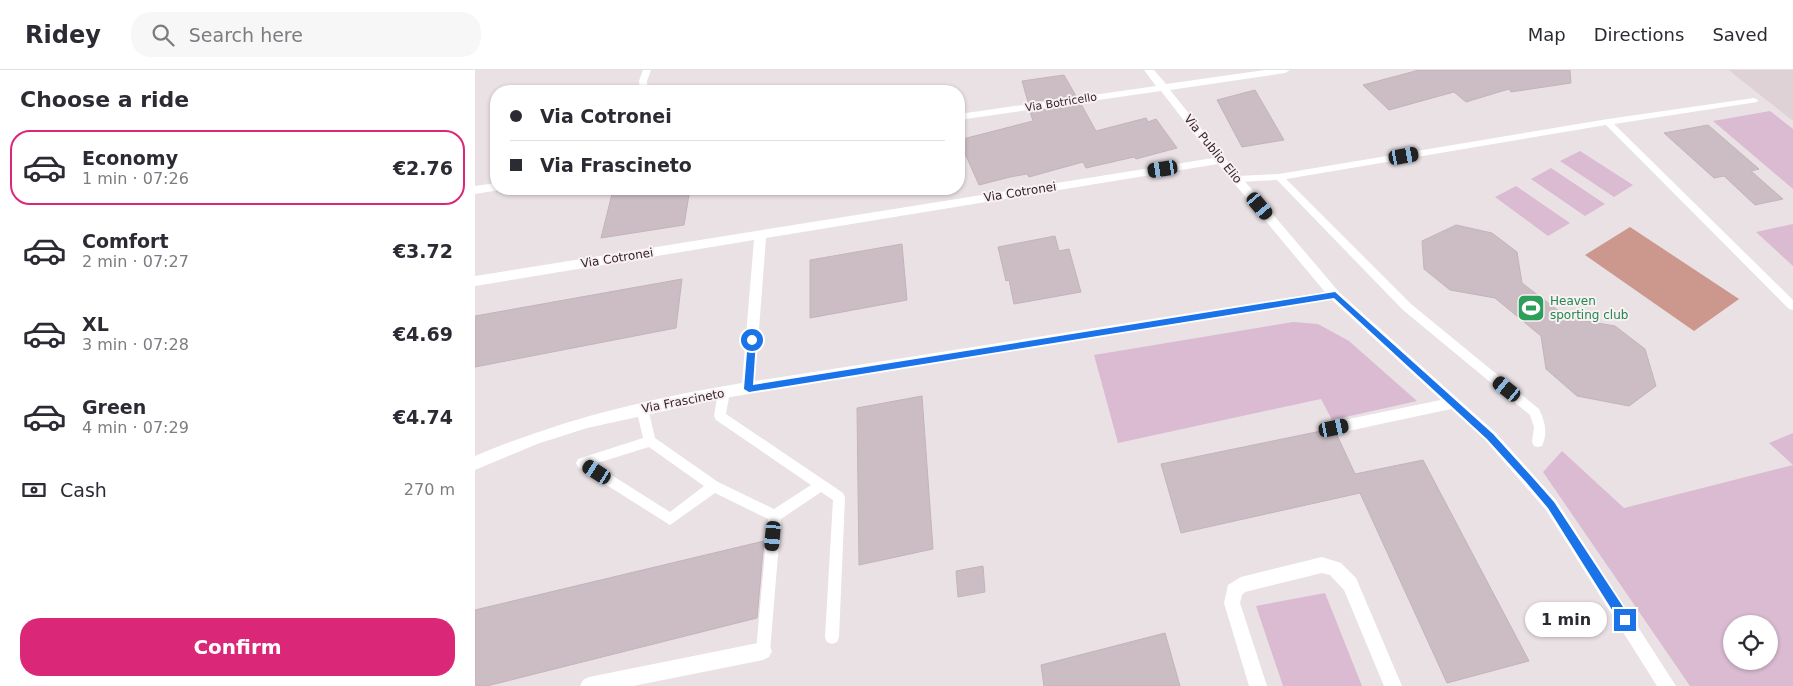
<!DOCTYPE html>
<meta charset="utf-8">
<style>
:root{--surface:#fff;--page:#f7f7f7;--text:#2b2b33;--muted:#7c7c81;--line:#e1e1e2;--accent:#db2777}
body{margin:0;font-family:"DejaVu Sans",sans-serif;background:var(--page);color:var(--text);height:100vh;display:flex;flex-direction:column;font-size:19px;white-space:nowrap}
*{box-sizing:border-box;margin:0}
p{font-size:16px;color:var(--muted)}
.icon{flex:none;width:28px;height:28px;fill:none;stroke:currentColor;stroke-width:2;stroke-linecap:round;stroke-linejoin:round}
.map{position:relative;flex:1;overflow:hidden}
.sheet{display:flex;flex-direction:column;background:var(--surface);width:475px}
.sheet>*{flex:none}
.guide{position:absolute;left:15px;top:15px;width:475px;height:110px;border-radius:20px;box-shadow:0 1px 4px #0004;display:grid;align-content:center;height:110px;padding:0 20px;background:var(--surface)}
.tools{position:absolute;left:1248px;top:545px;display:grid;gap:10px}
.tools a{display:grid;place-items:center;width:55px;height:55px;border-radius:50%;background:var(--surface);box-shadow:0 1px 4px #0004;font-size:25px}
.end{position:absolute;width:22px;height:22px;margin:-11px;border:6px solid #1a73e8;background:#fff;box-shadow:0 0 0 2px #fff}
.from{border-radius:50%}
.bubble{position:absolute;height:35px;border-radius:18px;background:var(--surface);box-shadow:0 1px 4px #0004;font-size:16px;font-weight:800;line-height:35px;text-align:center}
.car{position:absolute;width:15px;height:30px;margin:-15px -8px;border-radius:6px;box-shadow:0 0 4px 1px #0007;background:linear-gradient(#222 24%,#8ab4d8 0 40%,#222 0 76%,#8ab4d8 0 86%,#222 0)}
.guide b{display:flex;align-items:center;gap:18px;height:48px;font-size:19px}
.guide b+b{border-top:1px solid var(--line)}
.guide i{width:12px;height:12px;background:var(--text)}
ul{padding:0;list-style:none}
li{display:flex;align-items:center;gap:15px;height:75px;margin:0 10px 8px;padding:0 10px;border:2px solid transparent;border-radius:20px}
li div{flex:1}
li b{display:block;font-size:19px}
li em{font-style:normal;font-weight:800}
li.selected{border-color:var(--accent)}
li>.icon{width:45px;height:45px;stroke-width:1.5}
h2{padding:0 20px;font-size:22px;line-height:60px}
.pay{display:flex;align-items:center;gap:12px;height:55px;padding:0 20px;font-size:19px}
.pay p{margin-inline-start:auto}
.primary-button{display:flex;gap:10px;margin-top:auto;padding:10px 20px}
.primary-button a{flex:1;height:58px;border-radius:20px;background:var(--accent);color:#fff;font-size:20px;font-weight:800;line-height:58px;text-align:center}
header{display:flex;align-items:center;gap:30px;box-sizing:border-box;height:70px;padding:0 25px;background:var(--surface);border-bottom:1px solid var(--line)}
header strong{font-size:24px}
nav{display:flex;gap:28px;margin-inline-start:auto;font-size:18px}
.search{width:350px;height:45px;background:var(--page);display:flex;align-items:center;gap:12px;box-sizing:border-box;padding:0 18px;border-radius:20px;color:var(--muted);font-size:19px}
main{display:flex;flex:1;min-height:0}
.map>svg:first-child{display:block}
</style>
<header>
<strong>Ridey</strong>
<div class="search"><svg class="icon" aria-label="search" viewBox="0 0 24 24"><circle cx="10" cy="10" r="6"/><path d="M15 15l6 6"/></svg>Search here</div>
<nav><a>Map</a><a>Directions</a><a>Saved</a></nav>
</header>
<main>
<section class="sheet">
<h2>Choose a ride</h2>
<ul>
<li class="selected"><svg class="icon" aria-label="car" viewBox="0 0 24 24"><path d="M5 17H2v-5l4-1 3-4h7l3 4 3 1v5h-3M9 17h6M6 11h13"/><circle cx="7" cy="17" r="2"/><circle cx="17" cy="17" r="2"/></svg><div><b>Economy</b><p>1 min · 07:26</p></div><em>€2.76</em></li>
<li><svg class="icon" aria-label="car" viewBox="0 0 24 24"><path d="M5 17H2v-5l4-1 3-4h7l3 4 3 1v5h-3M9 17h6M6 11h13"/><circle cx="7" cy="17" r="2"/><circle cx="17" cy="17" r="2"/></svg><div><b>Comfort</b><p>2 min · 07:27</p></div><em>€3.72</em></li>
<li><svg class="icon" aria-label="car" viewBox="0 0 24 24"><path d="M5 17H2v-5l4-1 3-4h7l3 4 3 1v5h-3M9 17h6M6 11h13"/><circle cx="7" cy="17" r="2"/><circle cx="17" cy="17" r="2"/></svg><div><b>XL</b><p>3 min · 07:28</p></div><em>€4.69</em></li>
<li><svg class="icon" aria-label="car" viewBox="0 0 24 24"><path d="M5 17H2v-5l4-1 3-4h7l3 4 3 1v5h-3M9 17h6M6 11h13"/><circle cx="7" cy="17" r="2"/><circle cx="17" cy="17" r="2"/></svg><div><b>Green</b><p>4 min · 07:29</p></div><em>€4.74</em></li>
</ul>
<div class="pay"><svg class="icon" aria-label="cash" viewBox="0 0 24 24"><path d="M3 7h18v10H3z"/><circle cx="12" cy="12" r="2"/></svg>Cash<p>270 m</p></div>
<div class="primary-button"><a>Confirm</a></div>
</section>
<div class="map">
<svg width="1318" height="616" viewBox="0 0 1318 616">
<rect width="100%" height="100%" fill="#eae1e5"/>
<path fill="#ded2d7" d="M1254,0H1318V51L1261,6Z"/>
<path fill="#dabbd1" fill-rule="evenodd" d="M1295,41L1318,59V119L1238,51Z
M1105,81L1158,115L1139,127L1085,91Z
M1076,98L1130,134L1110,146L1056,109Z
M1041,116L1095,153L1073,166L1020,127Z
M1318,154V196L1281,162Z
M818,252L843,254L874,271L942,331L857,350L846,329L643,373L619,285Z
M1318,363V395L1294,373Z
M1087,381L1149,438L1318,395V616H1215L1068,402ZM1256,554H1294V591H1256Z
M850,523L887,616H808L781,536Z"/>
<path fill="#cc978c" d="M1155,157L1264,229L1219,261L1110,185Z"/>
<path fill="#cbbdc3" stroke="#c3b4ba" d="M944,0H1095L1096,13L1036,22L1034,19L991,32L979,22L914,40L888,15Z
M589,5L601,26L553,32L547,11Z
M780,20L809,70L767,77L742,30Z
M606,34L621,61L671,48L673,52L681,49L702,78L661,89L659,87L611,98L608,92L554,107L552,104L535,107L504,115L484,70L558,51L555,42Z
M1233,55L1284,99L1276,101L1308,129L1280,135L1249,106L1239,108L1189,63Z
M172,119H215L209,155L126,168L137,124Z
M981,155L1017,163L1042,182L1047,213L1093,248L1140,256L1170,279L1181,316L1154,336L1102,326L1071,299L1066,266L1020,228L975,220L949,199L947,171Z
M580,166L584,181L594,179L606,222L539,234L534,210L531,211L523,177Z
M427,174L432,230L335,248V190Z
M207,209L201,258L0,297V246Z
M447,326L458,479L384,495L382,338Z
M851,360L853,364L862,365L880,404L948,390L1054,591L972,613L885,423L706,463L686,394Z
M289,471L282,548L12,616H0V540Z
M508,496L510,522L483,527L481,501Z
M690,563L705,616H569L566,595Z"/>
<g fill="none" stroke-linecap="round" stroke-linejoin="round">
<path fill="#fff" fill-rule="evenodd" d="M168,0H176L172,11L173,21H165L164,11Z
M1279,28L1283,30L1282,32L1139,54L1318,230V240L1314,239L1131,55L811,109L936,234L1064,339C1070,351 1073,363 1067,376L1063,377L1059,376L1057,372L1059,357L1055,345L928,240L802,110L763,112L758,109L763,106L804,104L1133,49Z
M249,317L253,319L255,322L251,344L368,423L370,427L364,567L362,572L357,574L352,572L350,567L358,430L346,422L306,449L295,581L293,586L288,588L283,586L281,581L293,449L240,423L195,455L103,397L101,393L103,389L168,368L161,338L163,335L167,333L171,335L173,338L180,368L243,412L299,439L336,415L241,350L239,346L243,322L245,319ZM174,377L229,416L195,442L119,394Z"/>
<path fill="#fff" fill-rule="evenodd" d="M669,0H679L691,14L790,0H815L810,3L695,20L750,88L864,222L1020,362L1081,430L1201,616H1182L1071,440L1010,370L976,339L859,364L854,362L852,358L854,354L859,352L966,330L857,230L249,328L112,358L62,374L0,400V386C85,350 175,328 267,313L279,170L0,216V206L738,88L686,21L484,50V44L681,16ZM743,94L850,222L280,311L291,168Z
M21,113V119L25,120L0,124V116Z
M847,487L866,493L881,508L927,616H909L869,520L855,505L847,503L770,522L767,525L765,533L792,616H774L749,533L753,515L766,507Z
M288,572L294,575L297,581L294,587L288,590L158,616H105L108,610L114,607Z"/>
</g>
<path fill="#1a73e8" d="M860,222L1018,364L1057,407L1079,432L1154,546V554H1146L1073,438L1051,412L1012,369L859,228L274,322L269,319L273,270L277,267L281,270L278,315Z"/>
<defs>
<g id="stadium-square" transform="scale(1.4375)"><rect x="-9" y="-9" width="18" height="18" rx="4" fill="#2e9e5b" stroke="#f7f1f4"/><path d="M0-5a6.5 5 0 1 0 0 10a6.5 5 0 1 0 0-10ZM-3.5-1.8h7v3.6h-7Z" fill="#fff"/></g>
</defs>
<g fill-rule="evenodd">
<use href="#stadium-square" x="1056" y="238"/>
</g>
<g text-anchor="middle" stroke-width="4" stroke-linejoin="round" paint-order="stroke">
<g font-size="11" fill="#3a2228" stroke="#f7f1f4">
<text transform="translate(586 32) rotate(-9)" y="4">Via Botricello</text>
</g>
<g font-size="12" fill="#3a2228" stroke="#f7f1f4">
<text transform="translate(738 79) rotate(51)" y="4">Via Publio Elio</text>
<text transform="translate(545 122) rotate(-9)" y="4">Via Cotronei</text>
<text transform="translate(142 188) rotate(-9)" y="4">Via Cotronei</text>
<text transform="translate(208 331) rotate(-11)" y="4">Via Frascineto</text>
</g>
<g font-size="12" fill="#27864d" stroke="#f7f1f4" text-anchor="start">
<text x="1075" y="235">Heaven<tspan x="1075" dy="14">sporting club</tspan></text>
</g>
</g>
</svg>
<div class="tools">
<a><svg class="icon" aria-label="locate" viewBox="0 0 24 24"><circle cx="12" cy="12" r="6"/><path d="M12 2v4M12 18v4M2 12h4M18 12h4"/></svg></a>
</div>
<i class="end from" style="left:277px;top:270px"></i>
<i class="end" style="left:1150px;top:550px"></i>
<div class="bubble" style="left:1050px;top:532px;width:82px">1 min</div>
<i class="car" style="left:929px;top:86px;rotate:80deg"></i>
<i class="car" style="left:688px;top:99px;rotate:261deg"></i>
<i class="car" style="left:785px;top:136px;rotate:140deg"></i>
<i class="car" style="left:1032px;top:319px;rotate:309deg"></i>
<i class="car" style="left:859px;top:358px;rotate:78deg"></i>
<i class="car" style="left:122px;top:402px;rotate:303deg"></i>
<i class="car" style="left:298px;top:466px;rotate:185deg"></i>
<div class="guide">
<b><i class="from"></i>Via Cotronei</b>
<b><i></i>Via Frascineto</b>
</div>
</div>
</main>
